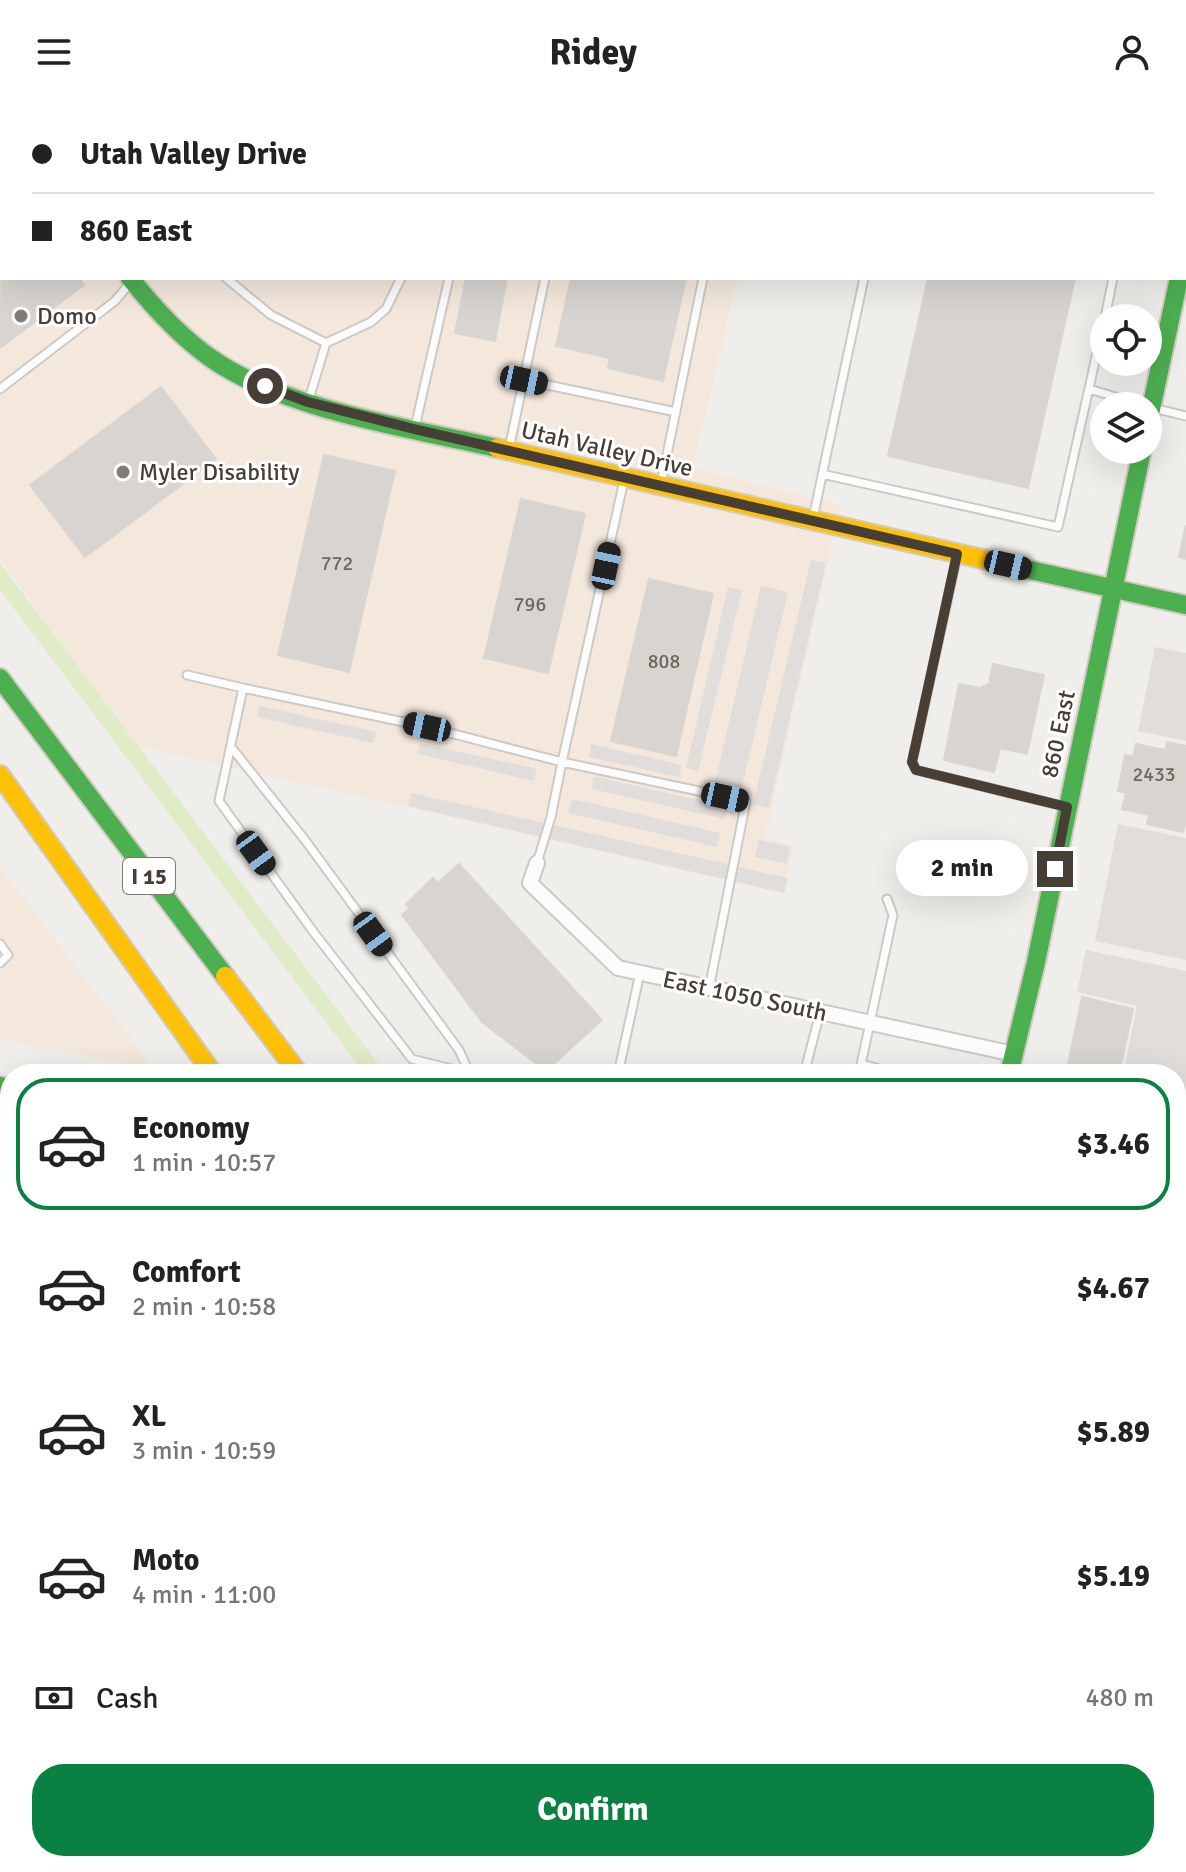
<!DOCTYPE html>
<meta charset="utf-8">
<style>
:root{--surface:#fff;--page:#f2f2f2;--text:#222;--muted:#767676;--line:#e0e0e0;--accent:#0b8043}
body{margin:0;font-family:Signika,sans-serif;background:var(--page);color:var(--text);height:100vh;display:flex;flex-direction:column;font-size:30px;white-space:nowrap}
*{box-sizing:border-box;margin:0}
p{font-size:26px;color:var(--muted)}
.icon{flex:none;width:44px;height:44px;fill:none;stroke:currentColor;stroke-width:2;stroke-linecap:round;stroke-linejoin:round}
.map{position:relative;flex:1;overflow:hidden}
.drawer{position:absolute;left:0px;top:960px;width:1186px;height:808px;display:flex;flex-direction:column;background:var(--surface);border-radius:32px 32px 0 0;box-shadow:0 8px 32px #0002}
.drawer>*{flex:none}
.banner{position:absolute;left:0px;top:0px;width:1186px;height:176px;box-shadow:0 8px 32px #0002;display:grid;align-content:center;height:176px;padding:0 32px;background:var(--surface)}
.tools{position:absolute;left:1090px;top:200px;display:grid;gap:16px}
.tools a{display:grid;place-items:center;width:72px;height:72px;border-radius:50%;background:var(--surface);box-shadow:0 8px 32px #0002;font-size:40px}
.end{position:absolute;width:36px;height:36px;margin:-18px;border:10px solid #473f35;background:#fff;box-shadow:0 0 0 4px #fff}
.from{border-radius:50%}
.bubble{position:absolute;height:56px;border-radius:28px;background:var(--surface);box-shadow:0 8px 32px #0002;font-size:26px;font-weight:700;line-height:56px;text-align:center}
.car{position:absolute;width:24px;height:48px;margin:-24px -12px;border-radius:10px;box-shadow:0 0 6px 2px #0007;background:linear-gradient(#222 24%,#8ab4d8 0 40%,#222 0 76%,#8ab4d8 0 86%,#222 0)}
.banner b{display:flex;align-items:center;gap:28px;height:76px;font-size:30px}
.banner b+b{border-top:2px solid var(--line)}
.banner i{width:20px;height:20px;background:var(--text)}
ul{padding:14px 0 0;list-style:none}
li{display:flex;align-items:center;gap:24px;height:132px;margin:0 16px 12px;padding:0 16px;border:4px solid transparent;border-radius:32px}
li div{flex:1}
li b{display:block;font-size:30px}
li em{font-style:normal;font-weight:700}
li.active{border-color:var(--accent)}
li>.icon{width:72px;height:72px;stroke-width:1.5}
.pay{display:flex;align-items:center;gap:20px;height:88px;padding:0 32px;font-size:30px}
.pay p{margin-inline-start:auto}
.action{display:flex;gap:16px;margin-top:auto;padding:16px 32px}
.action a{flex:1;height:92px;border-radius:32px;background:var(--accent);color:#fff;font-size:32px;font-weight:700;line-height:92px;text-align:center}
header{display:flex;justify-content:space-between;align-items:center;height:104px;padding:0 32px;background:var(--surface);font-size:36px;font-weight:700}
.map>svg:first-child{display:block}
</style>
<header><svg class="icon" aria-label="menu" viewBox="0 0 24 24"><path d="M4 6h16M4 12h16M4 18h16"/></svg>Ridey<svg class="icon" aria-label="person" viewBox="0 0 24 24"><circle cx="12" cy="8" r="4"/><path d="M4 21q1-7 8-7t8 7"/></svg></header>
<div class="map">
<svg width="1186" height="1768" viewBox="0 0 1186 1768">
<rect width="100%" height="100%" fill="#f0eeea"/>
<path fill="#f4e8dc" d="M0,0H481L2,2V174H738L692,364L841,401L765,733L793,741L784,789L133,641L0,454Z
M0,764L155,966L0,935Z
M0,1094L10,1096V1758H692L699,1768H0Z"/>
<path fill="#e0ecc8" d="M0,459L386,970H365L0,486Z
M0,1007L10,1009V1040L0,1036Z
M1186,1061V1275L1176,1273V1094Z
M968,1758H1004L1012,1768H976Z"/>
<path fill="#e0ddda" d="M811,456L826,459L769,704L753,701Z
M761,482L788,488L742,683L715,678Z
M728,483L742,486L698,667L686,664Z
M1155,543L1186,549V637L1138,627Z
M259,602L376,628L373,639L257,613Z
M420,639L537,665L534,677L418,650Z
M591,640L682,661L679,673L589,653Z
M593,672L727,703L724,715L592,685Z
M411,689L788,774L784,789L408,702Z
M572,695L720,729L717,743L568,709Z
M1118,720L1186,734V856L1095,837Z
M759,736L790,743L787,760L755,753Z
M1086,846L1186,867V1061L1177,1094L1176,970H1123L1137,902L1077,888Z
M0,1682L10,1684V1758H215L213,1768H0Z
M347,1758H404L403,1768H355Z
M621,1758H692L699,1768H628Z"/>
<path fill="#d8d5d1" stroke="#d9d5d0" stroke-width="2" d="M230,0L266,1L404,0L229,2Z
M2,149V174H79L84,181L0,244Z
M466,174H507L495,237L455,229Z
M571,174H686L663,277L608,264L610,254L556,242Z
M928,174H1075L1028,384L888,352Z
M161,283L216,355L85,453L30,381Z
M324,351L395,367L349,568L278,551Z
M521,395L585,410L548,569L484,554Z
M1186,421V455L1179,453Z
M649,475L713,490L676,652L611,637Z
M993,560L1044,571L1027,650L1000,644L994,668L944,656L959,580L980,584L989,580Z
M1167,638L1186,642V718L1183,728L1147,720L1149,711L1122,705L1126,689L1118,687L1125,651L1133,653L1136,640L1165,646Z
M459,760L602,916L546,967L482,918L402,811L410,804L406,800L433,774L438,779Z
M1082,893L1133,905L1119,970H1066Z
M0,1134L10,1136V1311L0,1308Z
M1186,1395V1700L1180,1724L1176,1723V1439Z
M10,1589V1671L0,1669V1635Z
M435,1758H549V1762L536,1760L535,1768H447L434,1766Z"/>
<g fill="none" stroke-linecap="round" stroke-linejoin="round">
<g stroke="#cdcac6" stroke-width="11">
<path id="lane" d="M73,0L75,2
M1104,0L1113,2
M1159,0L1170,2
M114,2V0
M184,2L185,0
M439,2L440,0
M901,2V0
M1134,2L1145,0
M1152,2V0
M1184,5H1186
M0,88L2,90
M0,102L2,100
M226,174L271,211L326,239
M1105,214L1113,174
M524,276L676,308
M0,285L115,197L131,178
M1089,285L1146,302
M309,295L326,239L371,218L386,205L401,174
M1153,304L1186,312
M415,323L449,174
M509,345L545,174
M822,370L1058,423L1104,217
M661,380L703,174
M813,414L864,174
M957,452L912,658L916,666L1067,703
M187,571L243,584L219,697L312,826L412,955L472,970
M243,584L427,623L562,658L624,376
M231,643L305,736L459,946L470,970
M537,759L551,713L562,658L746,697L709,885
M0,840L8,851L0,859
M862,960L898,970
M618,970L640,869
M804,970L820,909
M859,970L893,811L887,795
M1176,1218L1186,1173
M1176,1749L1186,1752
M1058,1768L1060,1758"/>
</g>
<g stroke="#cdcac6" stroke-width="18">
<path id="street" d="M0,0L2,3
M537,759L530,779L618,864L1014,950
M0,1444L10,1447
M293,1758L300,1768"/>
</g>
<g stroke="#d0cbc1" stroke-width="22">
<path id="fast" d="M130,174C154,204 180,233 212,255C286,306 409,324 497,344
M1148,319L1179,174
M1013,462L1186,501
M0,574L225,872
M1009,970L1036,858L1142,346
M0,982L10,984
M892,1758L900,1768"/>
</g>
<g stroke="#d0cbc1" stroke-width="22">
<path id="slow" d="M1184,152L1186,142
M497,344L1013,462
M0,671L213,970
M225,872L299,970
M803,1758L810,1768"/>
</g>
<g stroke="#d0cbc1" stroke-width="22">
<path id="jam" d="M1176,1295L1186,1297"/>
</g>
<use href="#lane" stroke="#fdfcfc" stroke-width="7"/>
<use href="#street" stroke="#fdfcfc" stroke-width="14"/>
<use href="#fast" stroke="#4caf50" stroke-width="18"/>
<use href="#slow" stroke="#ffc107" stroke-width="18"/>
<use href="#jam" stroke="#c62828" stroke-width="18"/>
</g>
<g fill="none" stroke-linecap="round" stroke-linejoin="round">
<path stroke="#473f35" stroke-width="10" d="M265,282L308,298L414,325L957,450L912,658L916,666L1067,703L1055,765"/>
</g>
<g fill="#827c74" stroke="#fff" stroke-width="3">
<circle cx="21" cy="212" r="8"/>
<circle cx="123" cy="368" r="8"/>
</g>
<g text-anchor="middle" stroke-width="6" stroke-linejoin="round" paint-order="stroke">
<g font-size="20" fill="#6d665e">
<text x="337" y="466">772</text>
<text x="530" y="507">796</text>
<text x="664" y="564">808</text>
<text x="1154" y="677">2433</text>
</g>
<rect fill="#fff" stroke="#7e7972" stroke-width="2" x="123" y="754" width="52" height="36" rx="6"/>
<g font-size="22" font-weight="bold" fill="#473f35">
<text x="149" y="780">I 15</text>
</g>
<g font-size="24" fill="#473f35" stroke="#fff" text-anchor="start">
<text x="37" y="220">Domo</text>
<text x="139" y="376">Myler Disability</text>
</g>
<g font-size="24" fill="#473f35" stroke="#fff">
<text transform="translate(607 345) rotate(13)" y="8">Utah Valley Drive</text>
<text transform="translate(1058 630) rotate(-78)" y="8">860 East</text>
<text transform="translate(745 892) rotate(12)" y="8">East 1050 South</text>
</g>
</g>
</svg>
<div class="tools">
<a><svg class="icon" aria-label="locate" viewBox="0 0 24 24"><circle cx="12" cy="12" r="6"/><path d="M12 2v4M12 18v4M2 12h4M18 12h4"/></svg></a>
<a><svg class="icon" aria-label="layers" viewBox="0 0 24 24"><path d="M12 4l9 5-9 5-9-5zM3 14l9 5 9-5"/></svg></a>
</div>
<i class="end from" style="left:265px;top:282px"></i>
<i class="end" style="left:1055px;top:765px"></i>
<div class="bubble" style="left:896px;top:736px;width:132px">2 min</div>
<i class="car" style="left:524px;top:276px;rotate:102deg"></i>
<i class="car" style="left:1008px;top:461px;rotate:103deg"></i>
<i class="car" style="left:606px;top:462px;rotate:12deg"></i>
<i class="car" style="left:427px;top:623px;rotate:282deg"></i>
<i class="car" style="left:725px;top:693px;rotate:102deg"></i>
<i class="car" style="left:256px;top:749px;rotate:144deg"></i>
<i class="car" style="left:373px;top:830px;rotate:144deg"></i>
<div class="banner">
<b><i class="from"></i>Utah Valley Drive</b>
<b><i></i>860 East</b>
</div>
<section class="drawer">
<ul>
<li class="active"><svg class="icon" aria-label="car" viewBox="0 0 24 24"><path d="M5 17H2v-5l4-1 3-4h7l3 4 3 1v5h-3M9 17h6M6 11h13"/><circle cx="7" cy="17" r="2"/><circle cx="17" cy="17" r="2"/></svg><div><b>Economy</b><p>1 min · 10:57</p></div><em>$3.46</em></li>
<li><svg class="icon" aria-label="car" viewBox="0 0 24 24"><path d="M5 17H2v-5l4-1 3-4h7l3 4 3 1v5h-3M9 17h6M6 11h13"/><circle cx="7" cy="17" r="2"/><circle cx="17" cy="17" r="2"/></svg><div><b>Comfort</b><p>2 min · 10:58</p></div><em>$4.67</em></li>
<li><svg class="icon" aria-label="car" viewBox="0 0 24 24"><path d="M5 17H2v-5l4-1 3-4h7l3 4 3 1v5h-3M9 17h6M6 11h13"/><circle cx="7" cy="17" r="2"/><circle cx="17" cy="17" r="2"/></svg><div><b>XL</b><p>3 min · 10:59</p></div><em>$5.89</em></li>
<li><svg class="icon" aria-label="car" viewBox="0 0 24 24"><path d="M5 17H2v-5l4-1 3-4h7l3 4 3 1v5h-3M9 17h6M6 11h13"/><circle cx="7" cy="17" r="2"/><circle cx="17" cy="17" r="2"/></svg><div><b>Moto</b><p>4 min · 11:00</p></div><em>$5.19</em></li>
</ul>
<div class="pay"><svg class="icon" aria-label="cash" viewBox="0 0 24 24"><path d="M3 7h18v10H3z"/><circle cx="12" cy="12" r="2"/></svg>Cash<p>480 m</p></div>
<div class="action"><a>Confirm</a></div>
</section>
</div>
